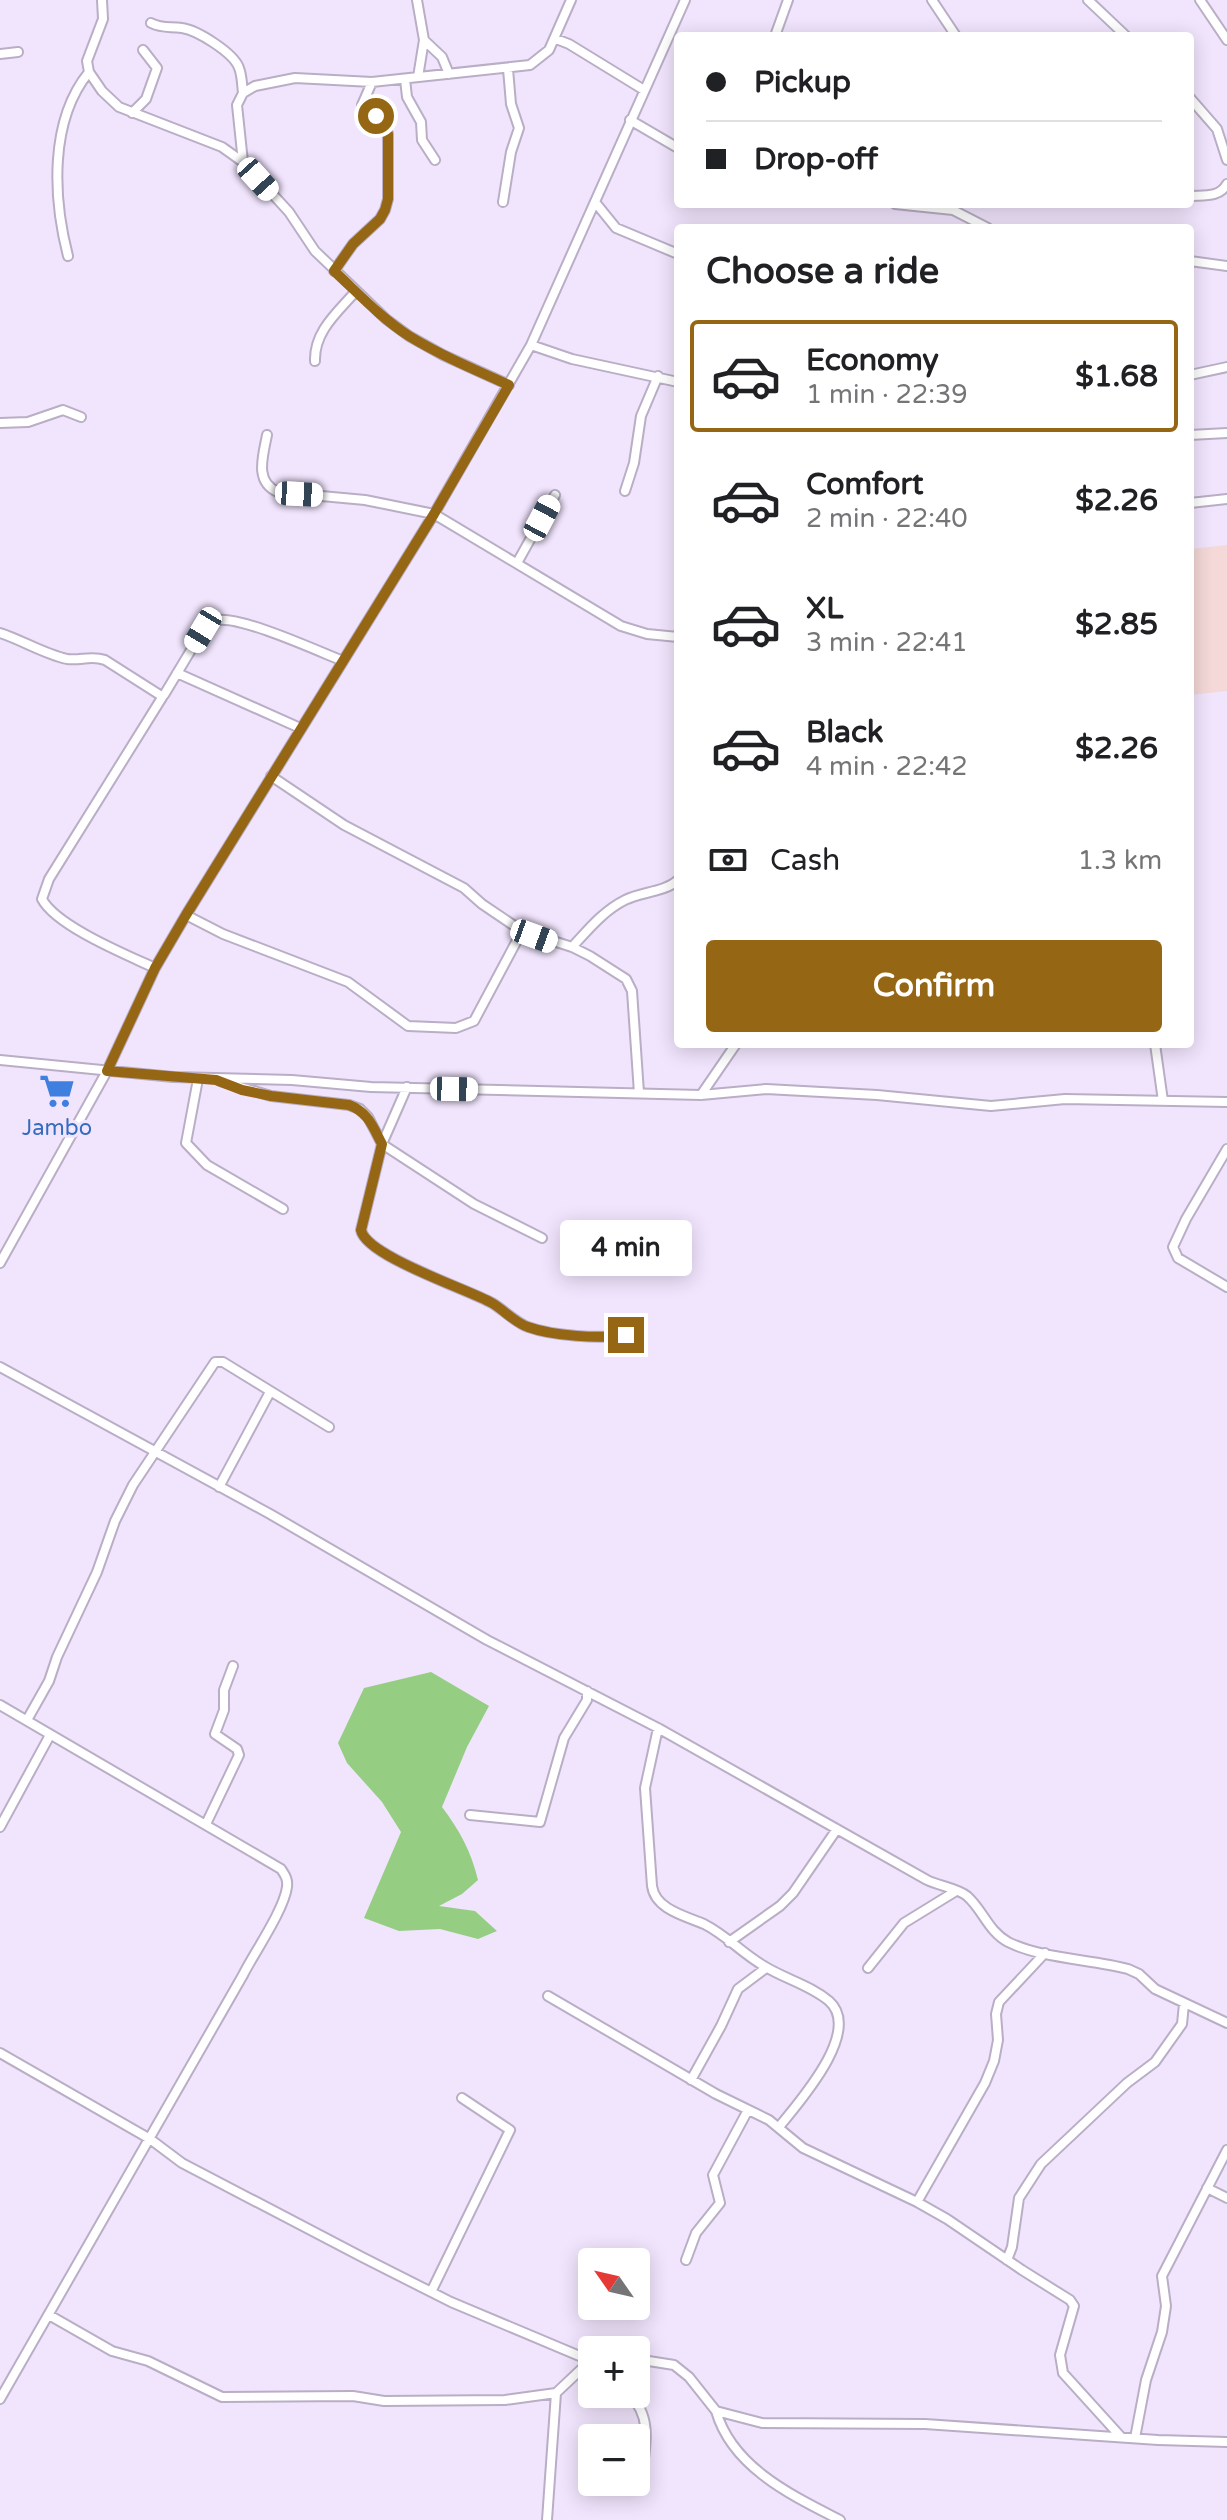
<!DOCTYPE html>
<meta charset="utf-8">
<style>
:root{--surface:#fff;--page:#f2f2f2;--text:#202124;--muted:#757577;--line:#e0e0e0;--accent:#956715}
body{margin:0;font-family:"Varela Round",sans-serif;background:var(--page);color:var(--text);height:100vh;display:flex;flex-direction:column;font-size:30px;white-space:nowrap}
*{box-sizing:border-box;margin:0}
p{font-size:26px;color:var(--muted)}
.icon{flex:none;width:44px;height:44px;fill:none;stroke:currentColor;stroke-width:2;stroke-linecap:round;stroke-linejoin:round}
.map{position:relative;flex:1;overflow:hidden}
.panel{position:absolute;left:674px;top:224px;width:520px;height:824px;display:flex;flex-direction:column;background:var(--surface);border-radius:8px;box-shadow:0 4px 20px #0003}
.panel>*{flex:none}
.guide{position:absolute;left:674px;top:32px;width:520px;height:176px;border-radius:8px;box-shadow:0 4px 20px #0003;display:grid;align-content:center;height:176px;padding:0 32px;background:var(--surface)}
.needle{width:52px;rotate:304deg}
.fabs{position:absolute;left:578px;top:2248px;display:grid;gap:16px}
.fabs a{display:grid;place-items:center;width:72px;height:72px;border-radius:8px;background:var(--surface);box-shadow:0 4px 20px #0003;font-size:40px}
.end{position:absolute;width:36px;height:36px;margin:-18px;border:10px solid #956715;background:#fff;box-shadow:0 0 0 4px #fff}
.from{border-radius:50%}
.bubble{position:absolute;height:56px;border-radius:8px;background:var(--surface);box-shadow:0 4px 20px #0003;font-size:26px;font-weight:700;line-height:56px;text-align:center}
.car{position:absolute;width:24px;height:48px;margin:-24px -12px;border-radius:10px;box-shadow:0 0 6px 2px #0007;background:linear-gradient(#fff 24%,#345 0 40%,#fff 0 76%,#345 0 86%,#fff 0)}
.guide b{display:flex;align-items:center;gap:28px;height:76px;font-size:30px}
.guide b+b{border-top:2px solid var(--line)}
.guide i{width:20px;height:20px;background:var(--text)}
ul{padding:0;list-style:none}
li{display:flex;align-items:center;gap:24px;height:112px;margin:0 16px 12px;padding:0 16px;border:4px solid transparent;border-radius:8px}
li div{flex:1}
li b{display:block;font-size:30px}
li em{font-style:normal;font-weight:700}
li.on{border-color:var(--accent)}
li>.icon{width:72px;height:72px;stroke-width:1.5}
h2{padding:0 32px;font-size:36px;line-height:96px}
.pay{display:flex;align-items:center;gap:20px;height:88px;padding:0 32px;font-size:30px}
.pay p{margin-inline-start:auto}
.cta{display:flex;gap:16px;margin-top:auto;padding:16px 32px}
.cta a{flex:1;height:92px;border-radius:8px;background:var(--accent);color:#fff;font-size:32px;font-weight:700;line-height:92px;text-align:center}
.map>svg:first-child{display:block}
</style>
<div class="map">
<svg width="1227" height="2520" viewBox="0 0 1227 2520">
<rect width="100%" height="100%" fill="#f1e5fd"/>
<path fill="#f4d9d8" d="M1227,545V691L1190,695V549Z"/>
<path fill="#95ce82" d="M431,1672L489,1706L467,1747L442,1807C460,1831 471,1851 478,1880L462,1894L439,1906L475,1911L497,1931L478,1939L440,1929L399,1931L364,1918L401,1832L382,1802L347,1763L338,1743L364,1688Z"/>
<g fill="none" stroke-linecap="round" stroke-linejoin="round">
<g stroke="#b9aec5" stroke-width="12">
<path id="minor" d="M102,0L103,19L87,61L89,72L102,91L119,107L222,147L243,162L289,212L315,251L386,319L409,336L443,355L509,385
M417,0L424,40L418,77
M932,0L956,36
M1088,0L1126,36
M1200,0L1227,40
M151,23C163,29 170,26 182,28C197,30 234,53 239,68C242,75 242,85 243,93
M775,36L788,0
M556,39L569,44L644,90
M424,40L442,57L449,74
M0,54L18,52
M405,79L407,97L421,122L422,140L435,160
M1190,98L1217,129L1227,160
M132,113L146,99L157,68L143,50
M630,120L678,148
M243,162L237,105L243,93L255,86L295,78L372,82L530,65L549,50L571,0
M1190,196C1204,195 1219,198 1227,184
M503,202L511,152L519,128L511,104L508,69
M595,202L616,228L678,254
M895,204L953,210L988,228
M68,256C53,198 49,121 89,72
M1190,261L1227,266
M334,271L353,244L380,219L385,210L388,199V134L381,118L368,114L362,105L372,82
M531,345L572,359L678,382
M315,361C314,331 338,312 356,291
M1190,375L1227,367
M0,423L28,422L63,410L81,417
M267,435C263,456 254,482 278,492L365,500L434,514L621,626L647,634L678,637
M1190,435L1227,433
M625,491L634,463L641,416L658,376
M1190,503L1227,499
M517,563L555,495
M0,633C22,640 44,654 67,659C80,661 91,655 105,660L160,695H164L203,630C207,626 211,621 218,620C241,616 318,651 343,661
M177,673L300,728
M271,776L344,825L464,888L482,904L522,931L572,947L590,956L626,979L632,991L639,1093
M186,915L223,934L348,982L408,1026L456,1028L474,1021L522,931
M572,947C588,930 603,911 625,900C641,892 665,892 678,880
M155,968C127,955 56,926 42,899L49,879L163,696
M1155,1044L1163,1101
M0,1060L173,1077L292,1080L371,1087L701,1095L766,1089L877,1095L991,1106L1065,1099L1227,1102
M198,1079L186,1143L207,1165L283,1209
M220,1081L271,1096L349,1105L360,1109L368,1117L382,1144L474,1204L542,1238
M407,1087L382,1144L361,1230C366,1256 467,1289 492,1303C504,1310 515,1322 528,1327C553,1336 600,1339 626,1335
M701,1095L736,1044
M1227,1149L1186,1219L1173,1247L1178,1258L1227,1287
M0,1263L107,1071L155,968L186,915L434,514L531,345L685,0
M0,1367L270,1514L487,1640L658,1728L927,1880C939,1886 957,1888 967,1896C983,1910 988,1931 1008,1942C1042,1959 1091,1959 1128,1969L1139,1974L1155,1989L1227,2023
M219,1487L270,1392
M0,1705L281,1869C285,1875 288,1879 287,1887C284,1910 254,1953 243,1975L0,2399
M27,1720L49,1681L57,1657L97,1572L115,1521L133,1485L215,1362H223L329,1427
M658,1728L645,1788L652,1886C655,1909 685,1916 704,1924C726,1935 743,1954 764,1966C785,1979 810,1985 829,2001C863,2031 799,2102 779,2127
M470,1815L540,1822L564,1738L587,1700V1691
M206,1824L239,1755L237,1749L215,1734L224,1710V1690L233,1666
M0,1827L50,1735
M729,1942L780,1906L793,1893L837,1829
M868,1968L904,1923L956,1891
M548,1996L716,2094L769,2120L803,2148L917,2202L947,2219L1022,2270L1070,2300L1074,2306L1060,2355L1063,2373L1121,2437
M0,2053L150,2139L182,2163L362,2257L451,2302L589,2360
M691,2080L721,2026L738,1989L766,1968
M1207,2188L1227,2198
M917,2202L985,2083L994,2061L998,2040L996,2014L999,2002L1045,1953
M686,2260L696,2233L720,2203L713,2175L748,2110
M1007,2260L1012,2247L1019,2198L1041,2164L1127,2083L1155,2062L1182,2024L1184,2004
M432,2290L510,2130L462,2098
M49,2315L112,2351L148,2361L222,2397L353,2396L384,2401L505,2400L556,2393L591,2360
M636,2359L674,2365L689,2377L716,2411L762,2423L925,2424L1158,2440L1227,2442
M629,2394C655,2419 644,2450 641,2482
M716,2411C732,2467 791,2495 840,2520
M1135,2438L1146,2380L1162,2332L1166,2306L1162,2276L1227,2150
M547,2520L556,2393"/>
</g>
<use href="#minor" stroke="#fff" stroke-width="8"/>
</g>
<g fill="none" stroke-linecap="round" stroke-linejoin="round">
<path stroke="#956715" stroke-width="10" d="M376,116L384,122L388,134V199L385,210L380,219L353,244L334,271C358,293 381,318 409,336C440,355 475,370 509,385L434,514L186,915L155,968L107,1071L216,1080L242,1090L271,1096L349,1105C368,1112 373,1127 382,1144L361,1230C366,1256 467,1289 492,1303C504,1310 515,1323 528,1327C553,1336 600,1339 626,1335"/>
</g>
<defs>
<g id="supermarket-bare" transform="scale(2.76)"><path d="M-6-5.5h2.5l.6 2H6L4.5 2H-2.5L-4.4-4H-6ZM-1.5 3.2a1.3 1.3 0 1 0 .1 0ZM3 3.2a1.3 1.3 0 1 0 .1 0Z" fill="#3f7fe0" stroke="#f1e5fd" stroke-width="2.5" paint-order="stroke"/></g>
</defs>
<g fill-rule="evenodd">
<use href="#supermarket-bare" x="57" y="1091"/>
</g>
<g text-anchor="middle" stroke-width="6" stroke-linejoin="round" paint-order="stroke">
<g font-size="22" fill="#366cbe" stroke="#f1e5fd">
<text x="57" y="1135">Jambo</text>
</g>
</g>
</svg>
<div class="fabs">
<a><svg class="needle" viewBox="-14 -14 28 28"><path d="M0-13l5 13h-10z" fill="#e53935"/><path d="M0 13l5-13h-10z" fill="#757577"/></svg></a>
<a>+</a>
<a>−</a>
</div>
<i class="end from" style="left:376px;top:116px"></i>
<i class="end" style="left:626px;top:1335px"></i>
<div class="bubble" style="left:560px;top:1220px;width:132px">4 min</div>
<i class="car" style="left:258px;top:179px;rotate:138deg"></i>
<i class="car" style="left:299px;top:494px;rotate:93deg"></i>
<i class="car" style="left:542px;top:518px;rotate:28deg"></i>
<i class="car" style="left:203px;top:630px;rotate:211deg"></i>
<i class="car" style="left:534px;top:936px;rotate:110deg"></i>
<i class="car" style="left:454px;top:1089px;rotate:91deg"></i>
<div class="guide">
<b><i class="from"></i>Pickup</b>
<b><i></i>Drop-off</b>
</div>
<section class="panel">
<h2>Choose a ride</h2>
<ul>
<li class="on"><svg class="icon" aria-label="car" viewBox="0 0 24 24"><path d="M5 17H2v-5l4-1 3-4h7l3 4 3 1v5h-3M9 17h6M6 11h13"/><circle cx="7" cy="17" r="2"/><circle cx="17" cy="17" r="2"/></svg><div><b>Economy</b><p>1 min · 22:39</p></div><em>$1.68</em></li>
<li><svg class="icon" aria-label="car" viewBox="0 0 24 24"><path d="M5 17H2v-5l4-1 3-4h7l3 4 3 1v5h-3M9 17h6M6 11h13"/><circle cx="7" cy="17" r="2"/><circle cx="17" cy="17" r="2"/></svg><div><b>Comfort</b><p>2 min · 22:40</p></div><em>$2.26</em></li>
<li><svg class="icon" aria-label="car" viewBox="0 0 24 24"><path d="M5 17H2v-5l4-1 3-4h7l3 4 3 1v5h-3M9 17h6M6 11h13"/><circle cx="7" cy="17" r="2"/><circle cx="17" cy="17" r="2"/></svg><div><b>XL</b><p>3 min · 22:41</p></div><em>$2.85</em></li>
<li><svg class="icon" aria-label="car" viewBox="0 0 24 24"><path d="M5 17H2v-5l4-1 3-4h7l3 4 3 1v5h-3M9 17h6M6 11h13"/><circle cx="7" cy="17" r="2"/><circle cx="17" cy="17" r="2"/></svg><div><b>Black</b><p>4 min · 22:42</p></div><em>$2.26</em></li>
</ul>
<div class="pay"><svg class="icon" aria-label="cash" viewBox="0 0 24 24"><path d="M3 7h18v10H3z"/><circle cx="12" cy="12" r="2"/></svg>Cash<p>1.3 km</p></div>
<div class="cta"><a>Confirm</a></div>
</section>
</div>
